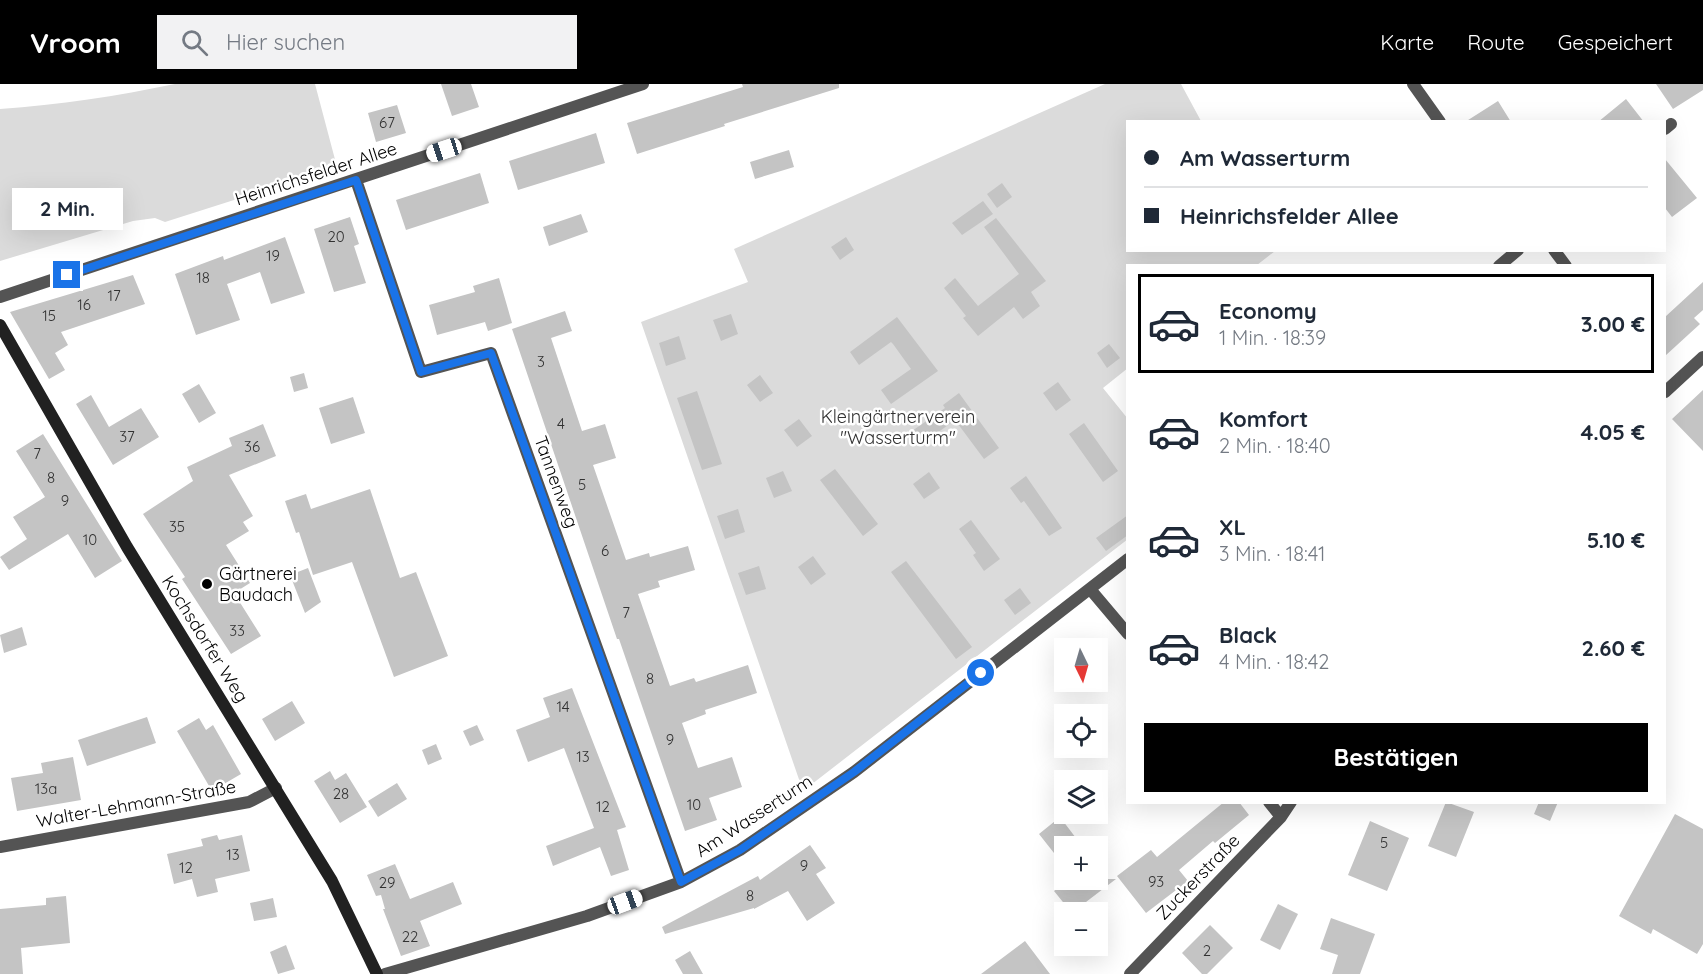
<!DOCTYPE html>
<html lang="de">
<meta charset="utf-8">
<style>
:root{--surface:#fff;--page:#f2f2f3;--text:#1f2937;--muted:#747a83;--line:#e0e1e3;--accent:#000}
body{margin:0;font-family:Quicksand,sans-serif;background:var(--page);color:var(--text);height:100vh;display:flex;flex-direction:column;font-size:22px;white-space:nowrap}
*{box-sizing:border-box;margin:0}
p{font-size:20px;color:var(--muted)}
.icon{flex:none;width:33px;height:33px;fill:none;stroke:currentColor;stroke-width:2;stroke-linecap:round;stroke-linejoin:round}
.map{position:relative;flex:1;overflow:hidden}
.drawer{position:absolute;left:1126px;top:180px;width:540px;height:540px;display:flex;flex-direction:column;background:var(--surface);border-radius:0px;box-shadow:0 6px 24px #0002}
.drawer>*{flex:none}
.banner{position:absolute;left:1126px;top:36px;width:540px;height:132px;border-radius:0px;box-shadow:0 6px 24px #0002;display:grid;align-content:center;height:132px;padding:0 18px;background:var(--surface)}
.needle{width:39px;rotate:175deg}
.controls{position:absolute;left:1054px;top:554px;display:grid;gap:12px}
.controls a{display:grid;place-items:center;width:54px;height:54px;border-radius:0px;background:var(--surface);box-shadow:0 6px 24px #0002;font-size:30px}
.end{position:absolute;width:27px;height:27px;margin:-14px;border:8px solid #1a73e8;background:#fff;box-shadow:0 0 0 3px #fff}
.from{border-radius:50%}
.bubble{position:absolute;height:42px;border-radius:0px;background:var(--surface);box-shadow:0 6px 24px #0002;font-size:20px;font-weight:700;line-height:42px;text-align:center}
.car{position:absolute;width:18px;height:36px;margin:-18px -9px;border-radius:8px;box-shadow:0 0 4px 2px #0007;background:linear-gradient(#fff 24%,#345 0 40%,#fff 0 76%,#345 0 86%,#fff 0)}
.banner b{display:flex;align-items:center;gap:21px;height:57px;font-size:22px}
.banner b+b{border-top:2px solid var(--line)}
.banner i{width:15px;height:15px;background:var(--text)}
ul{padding:10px 0 0;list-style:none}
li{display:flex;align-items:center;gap:18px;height:99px;margin:0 12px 9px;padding:0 6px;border:3px solid transparent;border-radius:0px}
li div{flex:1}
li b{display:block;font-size:22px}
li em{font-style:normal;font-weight:700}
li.current{border-color:var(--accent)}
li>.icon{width:54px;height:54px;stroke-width:1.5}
.primary-button{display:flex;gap:12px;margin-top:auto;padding:12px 18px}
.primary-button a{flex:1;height:69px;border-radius:0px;background:var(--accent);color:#fff;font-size:24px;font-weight:700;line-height:69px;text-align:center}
header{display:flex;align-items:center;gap:36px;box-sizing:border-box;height:84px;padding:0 30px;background:var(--accent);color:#fff}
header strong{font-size:28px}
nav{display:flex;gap:33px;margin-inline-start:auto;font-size:21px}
.search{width:420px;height:54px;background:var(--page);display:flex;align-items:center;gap:15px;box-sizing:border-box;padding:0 21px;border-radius:0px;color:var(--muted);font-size:22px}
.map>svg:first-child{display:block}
</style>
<header>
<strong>Vroom</strong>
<div class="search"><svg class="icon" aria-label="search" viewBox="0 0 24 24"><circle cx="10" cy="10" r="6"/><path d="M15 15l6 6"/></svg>Hier suchen</div>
<nav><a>Karte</a><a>Route</a><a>Gespeichert</a></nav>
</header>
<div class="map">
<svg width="1703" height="890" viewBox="0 0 1703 890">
<rect width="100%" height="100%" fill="#fff"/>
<path fill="#dbdbdb" d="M175,0H315L337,83L165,138L155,134L133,137L0,177V25C59,21 117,12 175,0Z
M1105,0H1181L1201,37L1128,38V166L1275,167L1257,181L1128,182V284L1103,304L1128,335V455L803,707L641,238L748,198L734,165Z"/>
<path fill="#c4c4c4" d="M441,0H471L479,23L452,32Z
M742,0H839V4L724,40L725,42L637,70L627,39L743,3Z
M1656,0H1703V6L1673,25Z
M1626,15L1644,38H1598Z
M1498,17L1511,38H1465Z
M397,21L406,49L376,58L368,29Z
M596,49L605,79L518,106L509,77Z
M789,66L794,83L755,95L750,78Z
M1665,75L1697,114L1672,133L1665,124Z
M480,89L489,119L406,146L396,116Z
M1002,99L1012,113L997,124L987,110Z
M983,117L993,130L962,151L952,139Z
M581,130L588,148L549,162L543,143Z
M350,133L359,160L354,162L366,199L334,208L314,145Z
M996,134L1046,197L1031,208L1040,222L1023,235L1014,223L978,252L963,234L966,232L944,204L955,194L978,222L1019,190L984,143Z
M285,153L305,209L271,220L260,188L227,200L240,236L196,251L175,190L223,172L224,176Z
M846,153L854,166L840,176L831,163Z
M133,191L145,220L61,248L68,261L55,269L65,286L49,295L10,228Z
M499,194L512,239L488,247L485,238L437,251L429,221L475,208L473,202Z
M1703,198V226L1694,234L1700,240L1665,272V233Z
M565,227L572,247L551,254L582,347L605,340L616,374L593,381L626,476L649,469L650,473L688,462L695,486L658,497L660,503L638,510L670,602L694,594L696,598L748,581L757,609L705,626L706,630L682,639L698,684L732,673L742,703L709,714L717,736L685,747L619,555H617L512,245Z
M731,230L738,250L721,257L713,236Z
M897,233L938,287L891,320L881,306L911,285L893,260L891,258L859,281L850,268Z
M679,252L686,275L666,282L659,259Z
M1109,260L1120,274L1107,284L1097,269Z
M304,289L308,304L294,308L290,293Z
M760,291L773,309L760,318L747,301Z
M1058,298L1071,316L1056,327L1043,309Z
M199,300L216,329L199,339L182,310Z
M1703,306V367L1672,335Z
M697,307L722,380L702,386L677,314Z
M959,309L999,364L984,375L955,336L922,360L912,347L945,324L943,321Z
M91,311L109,343L141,324L159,353L113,381L76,320Z
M353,313L365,349L331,360L319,324Z
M799,335L812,352L797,363L784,346Z
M1084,339L1118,387L1103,398L1069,350Z
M263,340L276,372L229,391L253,432L243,438L249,447L226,461L250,499L234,509L261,552L231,570L182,495L185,493L143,430L193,397L187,383L232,362L229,354Z
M43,350L122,477L95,494L68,450L9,486L0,473L27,455L13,433L45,413L16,367Z
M835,385L878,440L863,452L820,396Z
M783,387L792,407L774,414L766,394Z
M929,388L940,404L924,415L913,400Z
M1026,392L1062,444L1049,452L1024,417L1021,419L1010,404Z
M370,405L400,494L416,488L448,572L394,593L352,478L313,491L299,448L296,449L285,417L306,410L311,425Z
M738,425L745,448L725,455L717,432Z
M1128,431V451L1106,467L1096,454Z
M971,436L1000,475L984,487L973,471L976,469L959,445Z
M813,472L826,490L811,501L798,483Z
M906,477L972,563L956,575L891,488Z
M759,482L766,505L746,511L738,489Z
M308,484L321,518L305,529L290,491Z
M1020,504L1031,519L1015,531L1004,516Z
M22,543L27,561L4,569L0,551Z
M572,604L626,743L617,746L629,786L611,792L600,763L553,782L546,762L594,744L564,664L528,678L516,646L550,633L543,614Z
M292,617L305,639L275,657L262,635Z
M147,633L156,659L87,682L78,656Z
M199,634L206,646L213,641L241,690L212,707L177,647Z
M477,641L484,656L470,662L463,647Z
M436,660L442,675L428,681L422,666Z
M73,673L81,716L17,727L11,694L43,689L41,679Z
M330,687L335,696L346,689L367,723L340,739L314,697Z
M397,699L407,715L378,733L368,717Z
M1224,718H1239L1249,731L1215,759L1213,757L1179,786L1188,797L1146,829L1117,792L1151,766L1157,773Z
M1446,718L1474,728L1456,773L1428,762Z
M1539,718H1558L1550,737L1534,730Z
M1675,730L1703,745V860L1697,870L1653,845L1651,850L1619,832Z
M1060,733L1082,762H1065V783L1039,750Z
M1370,737L1409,754L1387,807L1348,791Z
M217,751L219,756L242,751L250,787L215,795L218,808L197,813L192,795L174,800L167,770L203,762L201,755Z
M810,761L826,784L816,790L835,819L807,837L788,807L754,825V824L665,850L662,843L758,792L760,796Z
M395,780L410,815L453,798L462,820L420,837L430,862L401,872L383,825H385L381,811L376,812L367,791Z
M1069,795H1116L1086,818L1094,828H1071L1054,807Z
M66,812L70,859L21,864L23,890H0V825L46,821V814Z
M273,814L277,833L254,837L250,819Z
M1278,820L1298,830L1280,866L1260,856Z
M1331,834L1375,850L1360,890H1332L1338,871L1320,865Z
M1210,841L1233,864L1207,890H1202L1182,869Z
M1025,857L1050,890H981Z
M286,861L295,885L278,890L270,868Z
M690,867L703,890H683L675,876Z"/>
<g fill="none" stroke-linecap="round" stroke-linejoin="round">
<path stroke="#545454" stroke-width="12" d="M1413,0L1440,38
M1665,45L1671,40
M356,96L421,288L491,269L681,798
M1554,166L1566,182
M1499,182L1518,166
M0,213L643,0
M1665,308L1703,273
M1090,505L1128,550
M1269,718L1281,733
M0,763L249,718L276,704
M385,890L587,832L681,798L740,766L854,688L1128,475
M1130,890L1281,733L1291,718"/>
<path stroke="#212121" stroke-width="12" d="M0,241L127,463L332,797L377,890"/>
</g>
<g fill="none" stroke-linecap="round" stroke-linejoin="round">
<path stroke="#1a73e8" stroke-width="8" d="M67,191L356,96L421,288L491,269L681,798L740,766L854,688L981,589"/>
</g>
<circle fill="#000" stroke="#fff" stroke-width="2" cx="207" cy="500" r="6"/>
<g text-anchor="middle" stroke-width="5" stroke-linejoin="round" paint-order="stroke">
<g font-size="15" fill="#313131">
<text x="387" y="44">67</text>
<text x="336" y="158">20</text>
<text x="273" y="177">19</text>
<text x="203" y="199">18</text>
<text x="114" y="217">17</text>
<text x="84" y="226">16</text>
<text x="49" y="237">15</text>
<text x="541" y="283">3</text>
<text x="561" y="345">4</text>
<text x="127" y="358">37</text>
<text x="252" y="368">36</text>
<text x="37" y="375">7</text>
<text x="51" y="399">8</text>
<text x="582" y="406">5</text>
<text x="65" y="422">9</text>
<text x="177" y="448">35</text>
<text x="90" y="461">10</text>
<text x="605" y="472">6</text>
<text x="626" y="534">7</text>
<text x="237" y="552">33</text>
<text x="650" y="600">8</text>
<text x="563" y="628">14</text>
<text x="670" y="661">9</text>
<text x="583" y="678">13</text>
<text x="46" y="710">13a</text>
<text x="341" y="715">28</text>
<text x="694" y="726">10</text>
<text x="603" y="728">12</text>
<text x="1384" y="764">5</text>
<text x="233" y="776">13</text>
<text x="804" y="787">9</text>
<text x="186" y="789">12</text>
<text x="1156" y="803">93</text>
<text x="387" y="804">29</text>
<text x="750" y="817">8</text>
<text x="410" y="858">22</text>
<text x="1207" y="872">2</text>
</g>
<g font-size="18" fill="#000" stroke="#fff">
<text transform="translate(316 90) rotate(-18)" y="6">Heinrichsfelder Allee</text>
<text transform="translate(556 398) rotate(70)" y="6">Tannenweg</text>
<text transform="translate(205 555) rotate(58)" y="6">Kochsdorfer Weg</text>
<text transform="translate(136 720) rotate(-10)" y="6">Walter-Lehmann-Straße</text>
<text transform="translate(754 732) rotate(-33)" y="6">Am Wasserturm</text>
<text transform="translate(1198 793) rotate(-46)" y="6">Zuckerstraße</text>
</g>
<g font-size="18" fill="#323232" stroke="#fff">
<text x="898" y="339">Kleingärtnerverein<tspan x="898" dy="21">"Wasserturm"</tspan></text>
</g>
<g font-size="18" fill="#000" stroke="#fff" text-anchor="start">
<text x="219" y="496">Gärtnerei<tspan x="219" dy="21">Baudach</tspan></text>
</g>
</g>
</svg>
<div class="controls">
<a><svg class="needle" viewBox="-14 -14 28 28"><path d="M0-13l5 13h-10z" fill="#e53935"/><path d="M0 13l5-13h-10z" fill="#747a83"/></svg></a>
<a><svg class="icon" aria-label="locate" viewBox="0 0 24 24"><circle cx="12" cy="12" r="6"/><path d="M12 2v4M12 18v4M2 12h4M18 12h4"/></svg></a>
<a><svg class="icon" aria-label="layers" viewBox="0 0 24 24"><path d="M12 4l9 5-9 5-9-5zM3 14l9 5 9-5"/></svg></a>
<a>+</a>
<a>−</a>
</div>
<i class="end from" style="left:981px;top:589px"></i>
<i class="end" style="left:67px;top:191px"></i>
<div class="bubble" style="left:12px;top:104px;width:111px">2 Min.</div>
<i class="car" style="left:444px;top:66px;rotate:252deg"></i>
<i class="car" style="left:625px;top:818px;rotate:70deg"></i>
<div class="banner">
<b><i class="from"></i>Am Wasserturm</b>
<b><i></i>Heinrichsfelder Allee</b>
</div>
<section class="drawer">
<ul>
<li class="current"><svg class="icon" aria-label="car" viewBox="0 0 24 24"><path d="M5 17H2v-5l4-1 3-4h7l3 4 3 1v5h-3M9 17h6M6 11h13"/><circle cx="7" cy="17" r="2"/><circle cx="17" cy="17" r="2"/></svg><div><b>Economy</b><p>1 Min. · 18:39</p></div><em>3.00 €</em></li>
<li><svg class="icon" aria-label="car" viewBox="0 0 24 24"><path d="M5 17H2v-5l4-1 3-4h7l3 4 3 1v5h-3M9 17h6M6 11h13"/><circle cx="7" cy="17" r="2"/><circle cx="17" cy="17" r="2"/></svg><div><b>Komfort</b><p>2 Min. · 18:40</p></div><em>4.05 €</em></li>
<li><svg class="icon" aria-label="car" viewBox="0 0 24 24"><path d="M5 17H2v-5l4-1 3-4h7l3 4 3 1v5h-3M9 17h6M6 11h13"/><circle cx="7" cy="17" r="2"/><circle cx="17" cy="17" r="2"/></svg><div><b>XL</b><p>3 Min. · 18:41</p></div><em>5.10 €</em></li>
<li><svg class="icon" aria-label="car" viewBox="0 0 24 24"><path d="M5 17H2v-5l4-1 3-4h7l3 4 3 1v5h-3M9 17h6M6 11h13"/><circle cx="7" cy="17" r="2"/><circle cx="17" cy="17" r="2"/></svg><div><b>Black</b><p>4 Min. · 18:42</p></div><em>2.60 €</em></li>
</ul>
<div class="primary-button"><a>Bestätigen</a></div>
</section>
</div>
